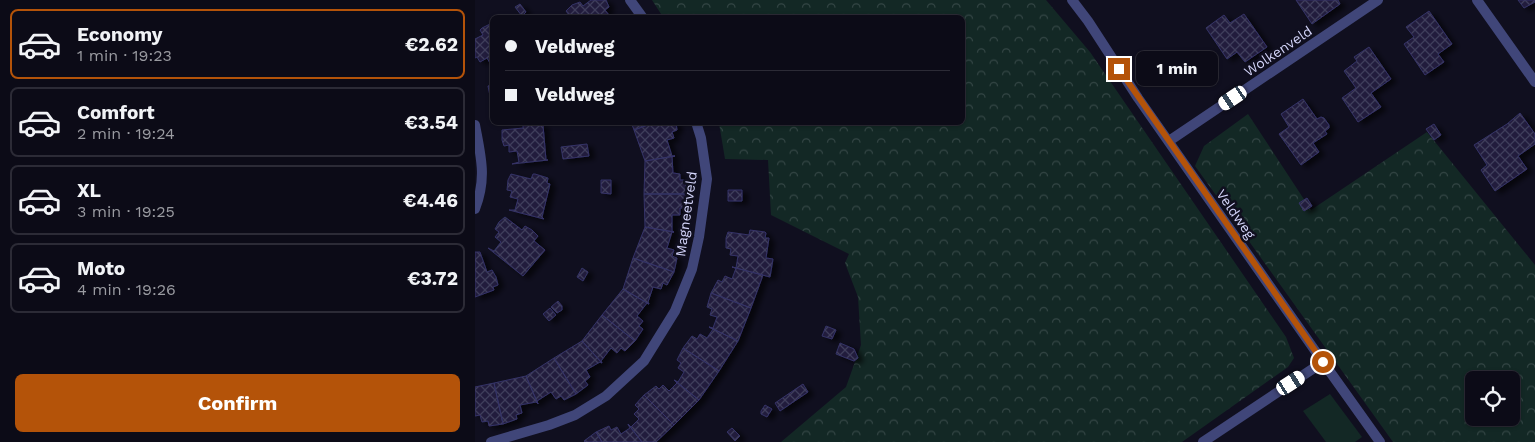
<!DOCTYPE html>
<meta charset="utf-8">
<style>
:root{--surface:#0c0b17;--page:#1a1924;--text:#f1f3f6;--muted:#9a9ba1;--line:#2c2b36;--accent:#b45309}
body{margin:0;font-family:"Work Sans",sans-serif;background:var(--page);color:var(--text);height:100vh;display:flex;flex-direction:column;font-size:19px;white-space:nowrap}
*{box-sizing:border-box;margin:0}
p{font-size:16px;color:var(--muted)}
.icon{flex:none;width:28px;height:28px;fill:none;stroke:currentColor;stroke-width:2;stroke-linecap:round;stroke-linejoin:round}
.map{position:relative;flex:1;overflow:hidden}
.sheet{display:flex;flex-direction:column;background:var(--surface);width:475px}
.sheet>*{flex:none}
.hud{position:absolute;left:15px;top:15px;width:475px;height:110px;border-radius:8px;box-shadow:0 1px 4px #0004,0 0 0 1px var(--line);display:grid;align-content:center;height:110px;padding:0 15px;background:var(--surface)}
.buttons{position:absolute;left:990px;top:371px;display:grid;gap:10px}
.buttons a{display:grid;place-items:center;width:55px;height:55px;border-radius:8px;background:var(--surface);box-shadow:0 1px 4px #0004,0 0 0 1px var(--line);font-size:25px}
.end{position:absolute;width:22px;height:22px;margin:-11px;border:6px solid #b45309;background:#fff;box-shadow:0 0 0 2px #fff}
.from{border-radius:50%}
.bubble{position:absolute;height:35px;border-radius:8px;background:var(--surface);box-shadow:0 1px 4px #0004,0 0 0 1px var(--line);font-size:16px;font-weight:700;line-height:35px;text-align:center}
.car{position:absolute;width:15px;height:30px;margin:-15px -8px;border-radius:6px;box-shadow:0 0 4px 1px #0007;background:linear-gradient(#fff 24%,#345 0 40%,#fff 0 76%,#345 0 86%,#fff 0)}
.hud b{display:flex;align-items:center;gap:18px;height:48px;font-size:19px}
.hud b+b{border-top:1px solid var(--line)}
.hud i{width:12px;height:12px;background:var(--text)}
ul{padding:9px 0 0;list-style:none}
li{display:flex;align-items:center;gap:15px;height:70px;margin:0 10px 8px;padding:0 5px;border:2px solid var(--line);border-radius:8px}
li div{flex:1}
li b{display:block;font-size:19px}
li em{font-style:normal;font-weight:700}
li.selected{border-color:var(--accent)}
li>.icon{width:45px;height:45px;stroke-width:1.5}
.button{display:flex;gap:10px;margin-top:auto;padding:10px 15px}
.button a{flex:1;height:58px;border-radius:8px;background:var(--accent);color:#fff;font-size:20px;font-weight:700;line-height:58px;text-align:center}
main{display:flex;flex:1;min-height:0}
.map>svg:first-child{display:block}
</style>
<main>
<section class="sheet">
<ul>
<li class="selected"><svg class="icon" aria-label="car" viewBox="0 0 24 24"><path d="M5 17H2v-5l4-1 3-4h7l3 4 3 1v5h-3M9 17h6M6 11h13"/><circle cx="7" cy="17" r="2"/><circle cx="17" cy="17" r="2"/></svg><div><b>Economy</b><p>1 min · 19:23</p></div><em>€2.62</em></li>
<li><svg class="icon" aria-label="car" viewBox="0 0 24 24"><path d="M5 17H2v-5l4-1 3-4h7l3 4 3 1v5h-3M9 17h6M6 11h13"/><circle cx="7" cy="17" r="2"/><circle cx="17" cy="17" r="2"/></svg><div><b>Comfort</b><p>2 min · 19:24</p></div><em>€3.54</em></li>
<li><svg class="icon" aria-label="car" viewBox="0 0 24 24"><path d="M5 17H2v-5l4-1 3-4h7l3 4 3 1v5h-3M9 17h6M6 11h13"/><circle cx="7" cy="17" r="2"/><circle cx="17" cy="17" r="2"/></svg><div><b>XL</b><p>3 min · 19:25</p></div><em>€4.46</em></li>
<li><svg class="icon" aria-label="car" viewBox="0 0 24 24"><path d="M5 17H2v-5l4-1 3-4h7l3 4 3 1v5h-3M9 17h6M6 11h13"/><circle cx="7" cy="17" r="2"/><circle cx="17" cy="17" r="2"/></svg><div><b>Moto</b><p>4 min · 19:26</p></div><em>€3.72</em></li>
</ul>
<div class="button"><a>Confirm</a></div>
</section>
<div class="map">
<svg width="1060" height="442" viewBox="0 0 1060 442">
<defs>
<pattern id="forest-crowns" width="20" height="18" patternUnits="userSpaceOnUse" patternTransform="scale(1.25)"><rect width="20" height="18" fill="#132825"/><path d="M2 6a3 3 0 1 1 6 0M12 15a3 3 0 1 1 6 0" fill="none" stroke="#344645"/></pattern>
<pattern id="building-cross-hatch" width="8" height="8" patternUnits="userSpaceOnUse" patternTransform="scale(1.25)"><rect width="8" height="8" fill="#201e3e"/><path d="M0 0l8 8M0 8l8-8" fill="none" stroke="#403e5b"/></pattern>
<filter id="shadow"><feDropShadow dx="5.5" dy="3" stdDeviation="2.5" flood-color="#0009"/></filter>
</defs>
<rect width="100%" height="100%" fill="#100f1f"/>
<path fill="#132825" d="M855,394L887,437L880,442H851L828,411Z"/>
<path fill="url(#forest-crowns)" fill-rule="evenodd" d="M177,0H571L615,52L811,337L819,358L813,367L707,442H306L371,387L386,345L383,297L370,263L374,254L296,215L293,160L250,159L244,123L488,122V18L188,17Z
M773,114L836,210L952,132L1060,265V442H918L720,166L729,146ZM999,380H1036V418H999Z"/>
<path fill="url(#building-cross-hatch)" stroke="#353367" filter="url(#shadow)" d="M116,0H131L134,7L130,10L134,15L130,18H92L94,15L91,11L97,5L105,2L108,6Z
M821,0H863L865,4L837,24Z
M1043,0H1060V2L1049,8Z
M45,4L51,12L47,16L40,7Z
M954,11L977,44L963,54L969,62L950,75L929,44L939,37L931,27Z
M769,14L792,47L770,62L762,52L752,59L731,28L749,15L755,23Z
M17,23H18V68L12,58L5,62L2,57L0,58V39L8,35L5,30L7,28Z
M894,47L916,79L896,93L906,107L883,122L867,98L881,88L869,71L882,61L879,57Z
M18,84V101L15,96L13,86Z
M828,99L842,119L846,117L849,118L854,125V128L850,131L852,134L838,143L844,152L826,165L804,134L814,127L806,114Z
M1045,113L1060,134V144L1043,156L1052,169L1020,191L1006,170L1012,165L999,145L1032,124Z
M64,122V126L68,125L71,160H73L37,164L44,162L42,151L34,152V145L29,146L27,140V130L48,128V122Z
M156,122H181L159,130Z
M181,122H201L202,130L197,132L199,138L192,140L197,156H200L170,161L159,130Z
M959,124L966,135L959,140L951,129Z
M112,144L114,156L88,159L86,147Z
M200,156L197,157L198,173L205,174V180H210L212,194H169L170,161Z
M36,174L56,179L58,174H60L73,178L72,183L75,184L67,217L69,219L34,210H40L43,199L35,197L37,191L32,190L33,180Z
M126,180H136V194L126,193Z
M253,190H267V201H253Z
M169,194H212L210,208H205V215H197V231L199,232L170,227Z
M832,198L837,206L829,211L824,203Z
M30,217L47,230L50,226L57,230L63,236L59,241L70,250L48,276L13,248L19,251L26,242L20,237L24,232L20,229L24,222Z
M170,227L199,232H197L192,248L199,250L197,256L202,258L199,272L158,258Z
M275,230L290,232L291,233L290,238H294L291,258L298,259L295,277L257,267L261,268L263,256L255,255L256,249L251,248V238L253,232L274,235Z
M0,252H5L12,272L17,270L21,277L23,285L18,287L19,290L0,297Z
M158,258L199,272L192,285L188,283L186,289L178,287L173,302L174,304L148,289Z
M257,267L288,275L276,308L236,293L243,280L247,282L250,276L257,279L261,268Z
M107,268L113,272L108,281L102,277Z
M148,289L174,304L172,303L162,316L168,321L164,326L168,329L160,341L127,315Z
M236,293L276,308L263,341L234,327L238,328L242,317L235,315L237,309L232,307Z
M83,301L87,306V310L82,313L76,307Z
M75,308L81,315L74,321L68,314Z
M127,315L160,341L150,351L146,348L142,353L136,348L126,361L127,363L107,341Z
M351,326L361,330L357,339L347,336Z
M234,327L263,341L244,371L208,348L217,336L222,339L225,334L232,338L238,329Z
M107,341L127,363L125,362L111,370L115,377L110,381L113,385L101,394L79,358Z
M365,343L379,349L383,358L379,361L361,354Z
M208,348L244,371L224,400L199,380L203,382L209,372L203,368L206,363L202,360Z
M79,358L101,394L89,400L86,396L81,399L76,392L62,401L63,404L51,376Z
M51,376L63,404L61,402L45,405L47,413L41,415L42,419L28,424L19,383Z
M199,380L224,400L199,425L169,395L181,386L184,389L188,385L194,391L202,383Z
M19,383L28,424L14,426L13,421L7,422L5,415L0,416V387Z
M328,384L333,392L305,411L300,403Z
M169,395L199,425L181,442H167L153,424L156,427L164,419L159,414L164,409L160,405Z
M290,405L297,409L292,417L286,414V411Z
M153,424L167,442H127L121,432L134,426L136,430L142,427L146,434L155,428Z
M257,428L265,436L260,441L252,432Z
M121,432L127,442H110L109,441Z"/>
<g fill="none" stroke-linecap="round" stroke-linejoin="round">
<path stroke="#404679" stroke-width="10" d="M155,0L168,18
M597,0L613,21L663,98L848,362
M1002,0L1060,82
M0,125C6,157 12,178 0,209
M694,141L903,0
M16,442L74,425L100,415L131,396L169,361L200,311L217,269L224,237L232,179L226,138L221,122"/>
<path stroke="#404679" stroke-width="10" d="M728,442L848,362L905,442"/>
</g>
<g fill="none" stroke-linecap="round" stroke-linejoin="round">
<path stroke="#b45309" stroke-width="6" d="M644,69L848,362"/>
</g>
<g text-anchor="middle" stroke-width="5" stroke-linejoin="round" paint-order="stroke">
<g font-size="14" fill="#d3d4f9" stroke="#100f1f">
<text transform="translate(803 51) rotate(-34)" y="5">Wolkenveld</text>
<text transform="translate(211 214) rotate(-82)" y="5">Magneetveld</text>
<text transform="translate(761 214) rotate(55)" y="5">Veldweg</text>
</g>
</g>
</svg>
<div class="buttons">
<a><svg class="icon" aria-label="locate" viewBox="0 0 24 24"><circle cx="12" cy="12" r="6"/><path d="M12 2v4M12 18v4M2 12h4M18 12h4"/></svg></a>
</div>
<i class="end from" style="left:848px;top:362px"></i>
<i class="end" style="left:644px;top:69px"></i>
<div class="bubble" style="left:661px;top:51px;width:82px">1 min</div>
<i class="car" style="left:758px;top:98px;rotate:236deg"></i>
<i class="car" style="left:816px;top:383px;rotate:57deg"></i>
<div class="hud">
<b><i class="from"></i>Veldweg</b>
<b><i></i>Veldweg</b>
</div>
</div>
</main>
